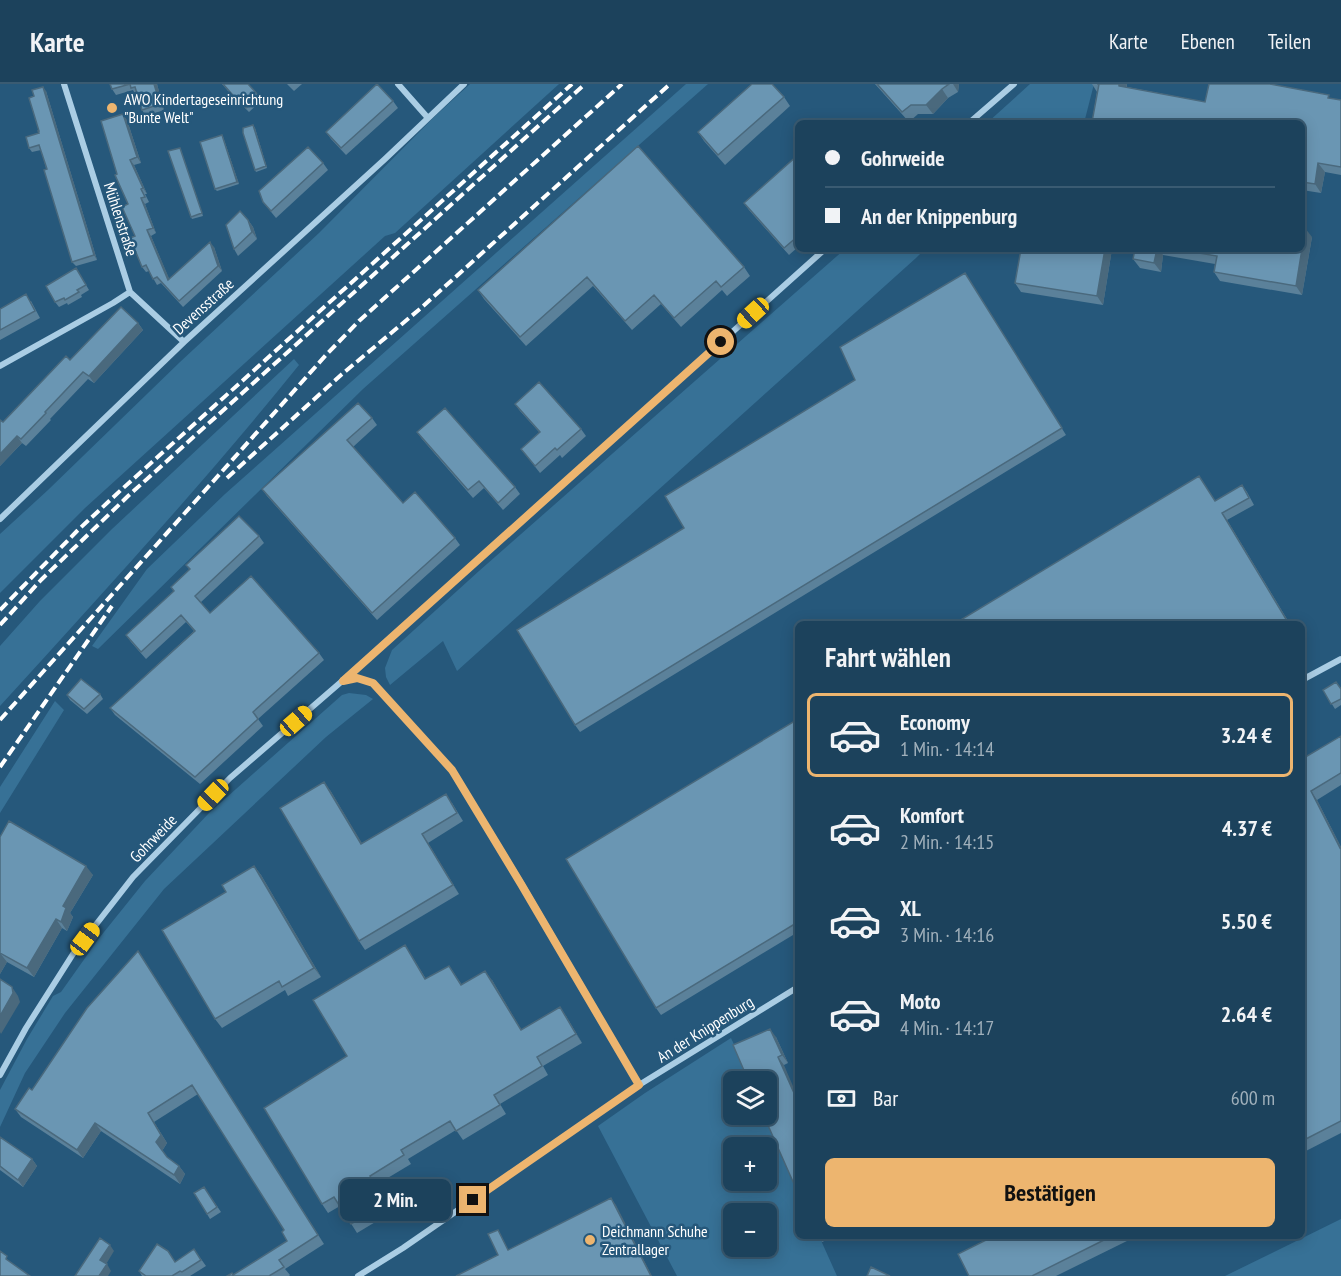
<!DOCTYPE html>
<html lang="de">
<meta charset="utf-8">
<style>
:root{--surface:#1c425c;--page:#294d65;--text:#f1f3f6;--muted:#a0b0bb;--line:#3a5b72;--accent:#edb56f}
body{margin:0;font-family:"PT Sans Narrow",sans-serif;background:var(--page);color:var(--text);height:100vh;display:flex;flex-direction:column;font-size:22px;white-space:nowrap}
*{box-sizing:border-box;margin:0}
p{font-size:20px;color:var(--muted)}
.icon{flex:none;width:33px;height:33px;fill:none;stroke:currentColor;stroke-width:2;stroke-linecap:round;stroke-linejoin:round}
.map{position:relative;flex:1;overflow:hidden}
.drawer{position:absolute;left:795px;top:537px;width:510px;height:618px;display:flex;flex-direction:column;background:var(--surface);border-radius:9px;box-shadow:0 3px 15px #0003,0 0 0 2px var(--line)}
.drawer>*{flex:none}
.top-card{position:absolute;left:795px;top:36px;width:510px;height:132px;border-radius:9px;box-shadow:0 3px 15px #0003,0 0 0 2px var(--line);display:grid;align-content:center;height:132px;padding:0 30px;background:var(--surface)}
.tools{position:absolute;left:723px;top:987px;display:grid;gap:12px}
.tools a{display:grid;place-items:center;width:54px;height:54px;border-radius:9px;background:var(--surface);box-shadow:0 3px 15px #0003,0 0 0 2px var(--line);font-size:30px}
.end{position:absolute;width:27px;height:27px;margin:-14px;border:8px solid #edb56f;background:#111;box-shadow:0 0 0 3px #111}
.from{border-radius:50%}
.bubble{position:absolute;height:42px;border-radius:9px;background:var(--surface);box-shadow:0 3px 15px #0003,0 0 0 2px var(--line);font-size:20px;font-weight:700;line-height:42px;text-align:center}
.car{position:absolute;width:18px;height:36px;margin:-18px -9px;border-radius:8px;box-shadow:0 0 4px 2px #0007;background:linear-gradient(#f5c518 24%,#345 0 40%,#f5c518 0 76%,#345 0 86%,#f5c518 0)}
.top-card b{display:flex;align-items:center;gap:21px;height:57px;font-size:22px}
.top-card b+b{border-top:2px solid var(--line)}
.top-card i{width:15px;height:15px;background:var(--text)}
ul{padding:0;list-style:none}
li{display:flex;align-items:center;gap:18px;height:84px;margin:0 12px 9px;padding:0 18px;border:3px solid transparent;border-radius:9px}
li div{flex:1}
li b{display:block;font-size:22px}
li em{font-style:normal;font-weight:700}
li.selected{border-color:var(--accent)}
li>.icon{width:54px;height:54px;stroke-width:1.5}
h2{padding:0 30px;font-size:27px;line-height:72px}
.pay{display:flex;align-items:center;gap:15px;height:66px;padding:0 30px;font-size:22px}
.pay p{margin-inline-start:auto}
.primary-button{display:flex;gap:12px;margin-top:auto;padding:12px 30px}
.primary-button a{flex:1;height:69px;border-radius:9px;background:var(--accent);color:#111;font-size:24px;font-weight:700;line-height:69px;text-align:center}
header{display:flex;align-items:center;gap:36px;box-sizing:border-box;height:84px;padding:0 30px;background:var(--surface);border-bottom:2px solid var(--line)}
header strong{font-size:28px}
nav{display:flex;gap:33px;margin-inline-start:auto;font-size:21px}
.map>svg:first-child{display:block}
</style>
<header>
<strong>Karte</strong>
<nav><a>Karte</a><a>Ebenen</a><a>Teilen</a></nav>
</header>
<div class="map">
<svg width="1341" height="1192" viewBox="0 0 1341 1192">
<rect width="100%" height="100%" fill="#26587b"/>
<path fill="#377196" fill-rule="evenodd" d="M470,0H559L395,149L385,152L85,424L0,509V450L48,406L180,278L319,149L433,34Z
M686,0H708L363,305L98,565L92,562L147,485L225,410Z
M1030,0H1094L1084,39H987Z
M845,165H925L916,174L457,587L443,557L390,601L386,593L385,584L392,566L479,487Z
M294,275L299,281C204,399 102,510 0,622V562L40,517L112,445Z
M349,609L366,611L373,615L326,653L164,805L65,929L25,989L0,1043V1006L27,955L53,912L61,908L100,853L145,797L209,729L342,611Z
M55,617L64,626L0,729V703Z
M731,954L751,997L734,998V1030L765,1031L798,1104V1152H819L837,1192H677L598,1042L645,1009ZM734,1064H766V1096H734ZM734,1130H766V1162H734Z
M1341,1135V1192H1225Z"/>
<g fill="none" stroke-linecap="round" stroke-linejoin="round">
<path stroke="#aacde4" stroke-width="6" d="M64,0L130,208L184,258
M398,0L428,34
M969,39L1014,0
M0,282L113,219L130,208
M0,435L184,258L385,75L464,0
M343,596L357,594L373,599L452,686L521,799L639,1001
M1302,596L1341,575
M0,991L26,944L73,870L133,793L230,694L356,585L825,165
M358,1192L403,1164L639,1001L798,903"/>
<path stroke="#fff" stroke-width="4" stroke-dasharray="10 4.5" stroke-linecap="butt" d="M227,394L341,291L421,224L670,0
M0,526L77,447L121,406L572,0
M0,541L41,496L127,413L585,0
M0,636L326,271L359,237L622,0
M0,683L112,522"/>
</g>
<path fill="#5b819a" d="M110,0H157L164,26L146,32L142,26L137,9L135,10L133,6L116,11L112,5Z
M222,0H248L262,16L249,28L243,22L242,23Z
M287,0H302L294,7Z
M875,0H959L958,8L948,14L933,30H918L909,38Z
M1092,0H1127V3L1205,18L1332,15L1341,16V91L1325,88L1321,109L1302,106V39L1092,38L1097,8Z
M46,7L97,176L76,182L72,178L41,66L32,68L29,64L39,49Z
M784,13L790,22L725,81L704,57L698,48Z
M393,17L398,24L346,71L331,55L326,48Z
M127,36L141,79L134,81L147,110H145L149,118L145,120L156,149L151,152L169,195L214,163L222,187L183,223L161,199L157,201L149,187L146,188L142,183L128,120Z
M253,41L255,44L267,84L256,88L255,86Z
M223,53L239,100L217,107L215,105Z
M638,62L744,183L750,192L727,212L722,206L681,243L661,220L632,246L593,202L526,262L484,215L478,206Z
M180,64L181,66L203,132L192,135L191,133Z
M798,71V163L789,171L749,126L744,119Z
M323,79L328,86L276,134L263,118Z
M248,136L253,143L257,155L238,172L234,165Z
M1312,153L1302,211L1220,197L1214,188L1215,180L1163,171L1161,188L1140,184L1133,175L1135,166L1125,165H1302Z
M1112,165L1103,221L1021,208L1015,199Z
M76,184L89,206L81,211L82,213L68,221L67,219L59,223L55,218Z
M965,189L1066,351L580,648L575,641L684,444L855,296Z
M31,217L40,234L0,256V225Z
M138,239L143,246L94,299L88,295L50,335L51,336L26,362L22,359L0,382V336L3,338L70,276Z
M515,320L581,345L586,352L562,374L560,371L540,389L521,365L540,349L520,327Z
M372,334L377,341L353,363L403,419L455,454L460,461L377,536L267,412L262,405Z
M417,348L515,403L520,410L503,426L484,404L473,414L422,355Z
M1199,392L1215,417L1242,401L1247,408L1254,421L1227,436L1290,540H954Z
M259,452L264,459L200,519L210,529L319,569L324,576L258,635L263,642L200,700L115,631L110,624L194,547L186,538L146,575L131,558L126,551L174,507L190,486L186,481Z
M1341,605V621L1335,625L1323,606Z
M100,610L103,615L87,630L70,616L67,611Z
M798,635V848L661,931L656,924Z
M1341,652V701L1317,716L1341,763V1049L1302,1069V675Z
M330,706L362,760L452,719L463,737L428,759L459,810L365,866L359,857Z
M0,753L93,791L70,829L73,833L67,847L62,844L34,893L7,878L0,890Z
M254,782L261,791L321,893L288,912L285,906L222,944L215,935L226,808Z
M405,861L426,895L449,882L462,901L492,896L521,946L566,932L582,959L543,982L548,991L500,1020L506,1030L463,1056L456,1046L408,1075L411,1080L376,1101L392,1128L357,1149L340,1122L328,1129L322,1120L347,972Z
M144,876L324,1160L285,1185L290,1191L289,1192H227L233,1191L287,1157L284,1146L198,1010L154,1038L167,1059L162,1067L167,1073L179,1082L185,1090L180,1100L101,1047L83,1074L21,1033L15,1025Z
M776,953L788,979L784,981L763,1030Z
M0,1053L32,1075L37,1082L23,1103L0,1086Z
M204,1103L221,1128L210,1135L194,1109Z
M818,1152H836L822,1158Z
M994,1152H1130L1131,1155L1056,1192H969Z
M194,1165L206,1182L190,1192H142L139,1187L175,1178Z"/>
<path fill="#4a697d" d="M154,0H157L164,26L160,20Z
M953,0H959L958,8Z
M1119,0H1127L1125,11L1119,2Z
M43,3L46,7L97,176L94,171Z
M942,5L948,14L933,30L926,21Z
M123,30L127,36L141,79L137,73Z
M253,41L255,44L267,84L266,82Z
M222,51L223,53L239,100L237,98Z
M130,76L134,81L147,110L143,104Z
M1318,79L1325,88L1321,109L1315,100Z
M141,114L145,120L156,149L153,144Z
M248,136L253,143L257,155L252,148Z
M1305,144L1312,153L1302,211L1296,202Z
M147,146L151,152L172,201L168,196Z
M210,158L214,163L222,187L218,182Z
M1105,165H1112L1103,221L1097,212Z
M1157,165H1159L1163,171L1161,188L1154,179Z
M138,239L143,246L94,299L89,292Z
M17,352L22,359L0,382V370Z
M1222,429L1227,436L1290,540Z
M324,698L330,706L368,769L361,760Z
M1311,707L1317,716L1341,763V766Z
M422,750L428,759L459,810L453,801Z
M86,782L93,791L70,829L73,833L67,847L61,838L63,822Z
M254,782L261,791L321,893L314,884Z
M56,835L62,844L34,893L27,884Z
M138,867L144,876L324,1160L318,1151Z
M0,869L7,878L0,890Z
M485,887L492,896L527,955L521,946Z
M12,903L18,912L20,918L1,950L0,948V932Z
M560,923L566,932L582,959L576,950Z
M770,945L776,953L788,979L782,971Z
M778,973L784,981L798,1014V1018Z
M154,1038L167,1059L162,1067L156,1058Z
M95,1039L101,1047L83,1074L77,1066Z
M32,1075L37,1082L23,1103L18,1096Z
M179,1082L185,1090L180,1100L174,1091Z
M611,1114L616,1121L652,1192H651Z
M110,1161L114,1167L105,1182L100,1176Z
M107,1180L111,1187L108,1192H99Z"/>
<path fill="#6a96b3" stroke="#4a697d" stroke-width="1.5" d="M110,0H130L112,5Z
M130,0H154L160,20L142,26L135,3L131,4Z
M223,0H248L259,12L246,24L240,17L239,18Z
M377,0L393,17L341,64L326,48Z
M752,0H772L784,13L718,71L698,48Z
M877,0H949L942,5L926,21H911L902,28Z
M1097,0H1119V2L1205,18L1209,0H1270L1329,11L1328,14L1341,16V83L1318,79L1315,100L1302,98V39H1085L1086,37L1092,38L1099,0Z
M43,3L94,171L72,178L44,86L47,85L39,61L29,64L26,53L39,49L38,47H39L29,14L34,12L32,6Z
M123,30L137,73L130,76L143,104L141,105L145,113L141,114L153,144L147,146L168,196L210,158L218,182L179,217L157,193L153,195L146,181L142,183L130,154L135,152L122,123L128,120L115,91L117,90L101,37Z
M253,41L266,82L255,86L243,49V44Z
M222,51L237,98L215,105L200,58Z
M638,62L744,183L721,203L716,197L674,234L654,211L625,237L587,193L520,253L478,206Z
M308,63L323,79L271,127L263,118L259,107Z
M180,64L202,129L191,133L168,67Z
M798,71V152L784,164L744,119Z
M240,127L248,136L252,148L234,165L226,141Z
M1302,143L1305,144L1302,164Z
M1021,165H1105L1097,212L1015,199Z
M1135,165H1157L1154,179L1133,175Z
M1175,165H1302L1296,202L1214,188L1217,172Z
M76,184L86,201L77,206L79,208L65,216L64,214L55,218L46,202Z
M965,189L1062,344L575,641L517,546L684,444L665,412L855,296L840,263Z
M26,210L35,227L0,246V225Z
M121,223L138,239L89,292L83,288L45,328L46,329L21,355L17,352L0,370V336L3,338L66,272L70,276Z
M539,298L581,345L557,366L555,364L535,382L521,365L540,348L515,320Z
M358,319L372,334L347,356L403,419L415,408L455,454L372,529L262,405Z
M445,324L515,403L498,419L479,397L468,406L417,348Z
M1199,392L1215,417L1242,401L1249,414L1222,429L1289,540H954Z
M239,432L259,452L195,512L210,529L251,492L319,569L253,628L258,635L195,693L110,624L195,547L181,531L141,568L126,551L174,507L171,503L190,485L186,481Z
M81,595L100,610L84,625L67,611Z
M1336,598L1341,605V615L1331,620L1323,606Z
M798,635V838L656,924L566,775Z
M1341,652V689L1311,707L1340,764L1341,763V1037L1302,1057V675Z
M324,698L361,760L446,710L457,729L422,750L453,801L359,857L280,724Z
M9,737L86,782L63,822L66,824L61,838L56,835L27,884L0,869V870V753Z
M254,782L314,884L282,903L279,897L215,935L162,846L226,808L222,801Z
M405,861L425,895L449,882L461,901L485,887L521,946L560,923L576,950L537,973L542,982L494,1011L500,1021L456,1047L450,1037L401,1066L404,1071L370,1092L386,1119L351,1140L334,1113L322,1120L264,1024L347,972L313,916Z
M138,867L318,1151L279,1176L284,1183L269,1192H227L232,1189L233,1191L287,1157L282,1148L284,1146L192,1001L148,1029L161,1051L156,1058L167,1073L179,1082L174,1091L95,1039L77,1066L15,1025L29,1004L32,1006L87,924Z
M0,895L12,903L13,909L0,932Z
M770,945L782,971L778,973L798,1018V1109L763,1030H766V998H749L733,961Z
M0,1053L32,1075L18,1096L0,1082Z
M204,1103L217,1123L207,1130L194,1109Z
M611,1114L651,1192H456L498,1171L488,1150L498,1146L508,1166Z
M994,1152H1112L1032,1192H969L958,1170Z
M100,1154L110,1161L100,1176L107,1180L99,1192H75Z
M157,1160L168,1167L175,1178L194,1165L201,1176L182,1188L180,1187L172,1192H146L139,1187Z
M0,1167L7,1172L6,1175L30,1192H0Z
M871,1183L890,1192H867Z"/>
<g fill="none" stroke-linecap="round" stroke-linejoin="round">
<path stroke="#edb56f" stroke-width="8" d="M473,1116L639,1001L521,800L452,686L373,599L357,594L343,597L721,258"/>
</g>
<g fill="#edb56f" stroke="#26587b" stroke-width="2">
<circle cx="112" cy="24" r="6"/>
<circle cx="590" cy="1156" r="6"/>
</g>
<g text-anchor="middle" stroke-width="5" stroke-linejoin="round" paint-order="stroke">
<g font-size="16" fill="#fff" stroke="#26587b" text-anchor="start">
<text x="124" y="21">AWO Kindertageseinrichtung<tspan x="124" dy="18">"Bunte Welt"</tspan></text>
<text x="602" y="1153">Deichmann Schuhe<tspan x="602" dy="18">Zentrallager</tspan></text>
</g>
<g font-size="16" fill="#fff" stroke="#26587b">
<text transform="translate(121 135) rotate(72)" y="6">Mühlenstraße</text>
<text transform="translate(203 222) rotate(-42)" y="6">Devensstraße</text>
<text transform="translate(153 754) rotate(-46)" y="6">Gohrweide</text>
<text transform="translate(705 945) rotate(-32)" y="6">An der Knippenburg</text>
</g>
</g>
</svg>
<div class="tools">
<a><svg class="icon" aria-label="layers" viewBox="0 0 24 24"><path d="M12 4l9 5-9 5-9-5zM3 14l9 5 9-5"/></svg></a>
<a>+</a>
<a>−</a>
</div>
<i class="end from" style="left:721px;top:258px"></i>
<i class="end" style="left:473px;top:1116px"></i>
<div class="bubble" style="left:340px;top:1095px;width:111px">2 Min.</div>
<i class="car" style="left:753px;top:229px;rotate:228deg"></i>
<i class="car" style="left:296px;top:637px;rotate:49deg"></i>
<i class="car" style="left:213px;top:711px;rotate:224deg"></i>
<i class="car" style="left:85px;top:855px;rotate:37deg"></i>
<div class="top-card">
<b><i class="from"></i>Gohrweide</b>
<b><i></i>An der Knippenburg</b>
</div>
<section class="drawer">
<h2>Fahrt wählen</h2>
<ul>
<li class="selected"><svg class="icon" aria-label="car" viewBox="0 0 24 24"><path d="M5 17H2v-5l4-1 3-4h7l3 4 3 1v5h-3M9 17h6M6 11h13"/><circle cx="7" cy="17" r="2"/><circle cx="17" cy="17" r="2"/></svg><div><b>Economy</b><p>1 Min. · 14:14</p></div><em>3.24 €</em></li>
<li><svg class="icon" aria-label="car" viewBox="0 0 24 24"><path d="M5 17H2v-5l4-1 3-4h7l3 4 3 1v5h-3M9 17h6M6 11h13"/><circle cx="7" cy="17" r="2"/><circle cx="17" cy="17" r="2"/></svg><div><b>Komfort</b><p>2 Min. · 14:15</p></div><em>4.37 €</em></li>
<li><svg class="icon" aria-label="car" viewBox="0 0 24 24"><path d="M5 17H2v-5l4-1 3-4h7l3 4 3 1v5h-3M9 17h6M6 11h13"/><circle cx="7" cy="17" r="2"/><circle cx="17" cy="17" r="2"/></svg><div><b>XL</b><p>3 Min. · 14:16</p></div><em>5.50 €</em></li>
<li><svg class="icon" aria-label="car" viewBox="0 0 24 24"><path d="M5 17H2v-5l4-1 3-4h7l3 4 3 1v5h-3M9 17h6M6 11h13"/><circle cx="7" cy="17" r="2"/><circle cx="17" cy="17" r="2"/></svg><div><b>Moto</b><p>4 Min. · 14:17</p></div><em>2.64 €</em></li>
</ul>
<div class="pay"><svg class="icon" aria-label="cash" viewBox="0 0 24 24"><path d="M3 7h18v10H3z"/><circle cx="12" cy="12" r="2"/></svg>Bar<p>600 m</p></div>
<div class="primary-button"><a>Bestätigen</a></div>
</section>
</div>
